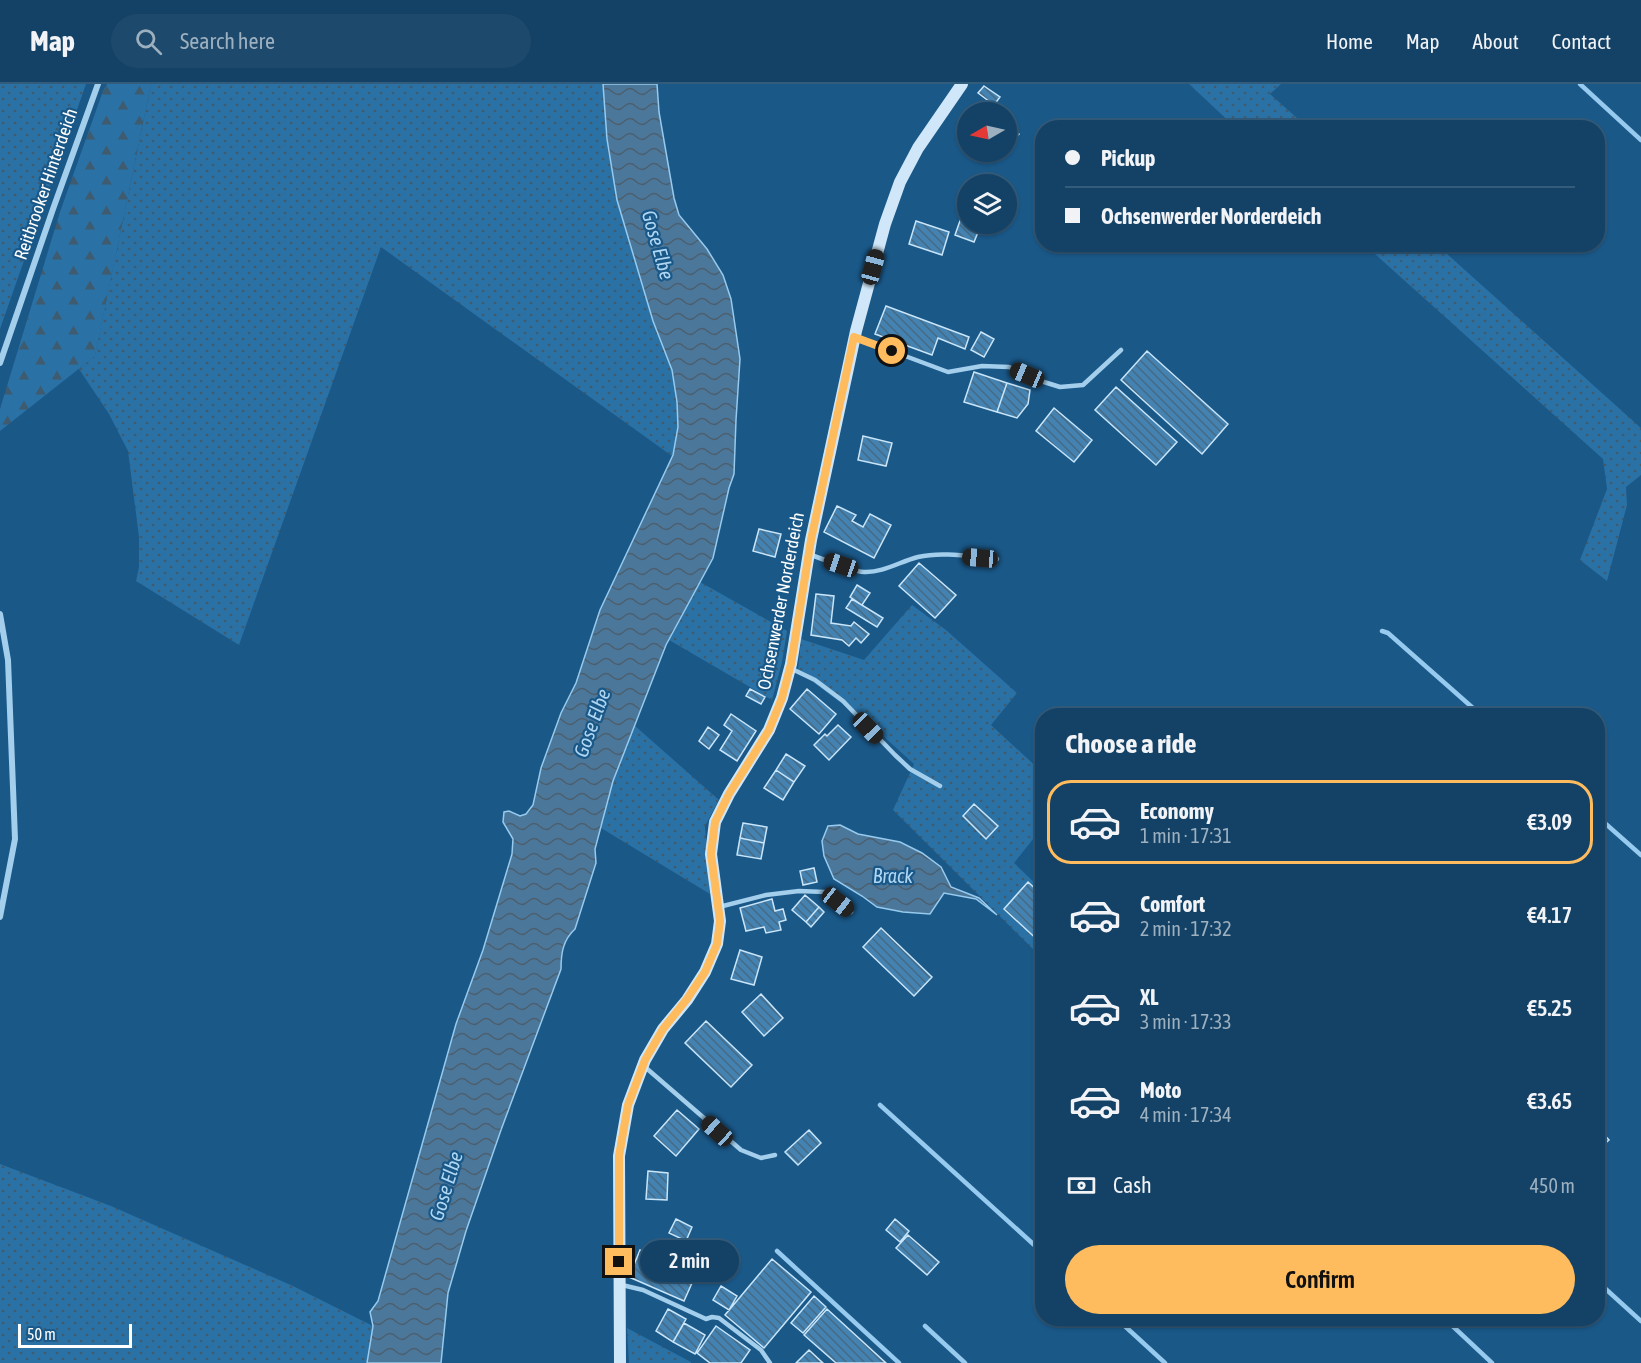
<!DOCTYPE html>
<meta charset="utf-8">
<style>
:root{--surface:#144266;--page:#1d496c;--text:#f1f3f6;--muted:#9db0bf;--line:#335b7a;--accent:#febc5f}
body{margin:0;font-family:"Asap Condensed",sans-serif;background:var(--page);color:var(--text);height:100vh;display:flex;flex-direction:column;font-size:22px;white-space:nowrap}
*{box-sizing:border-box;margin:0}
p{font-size:20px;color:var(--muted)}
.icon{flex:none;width:33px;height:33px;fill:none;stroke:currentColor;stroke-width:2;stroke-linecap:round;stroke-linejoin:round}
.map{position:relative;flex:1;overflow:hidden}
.drawer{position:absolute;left:1035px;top:624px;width:570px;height:618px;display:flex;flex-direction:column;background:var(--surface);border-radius:24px;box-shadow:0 2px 4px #0004,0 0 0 2px var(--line)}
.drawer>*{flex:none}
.banner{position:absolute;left:1035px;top:36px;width:570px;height:132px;border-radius:24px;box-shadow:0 2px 4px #0004,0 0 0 2px var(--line);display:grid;align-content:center;height:132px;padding:0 30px;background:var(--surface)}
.needle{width:39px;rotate:261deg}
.tools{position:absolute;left:957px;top:18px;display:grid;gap:12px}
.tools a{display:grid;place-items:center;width:60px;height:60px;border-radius:50%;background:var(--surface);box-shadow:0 2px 4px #0004,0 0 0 2px var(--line);font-size:30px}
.scale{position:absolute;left:18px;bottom:15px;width:114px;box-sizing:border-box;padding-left:6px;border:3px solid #fff;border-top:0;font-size:16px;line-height:21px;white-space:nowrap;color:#fff;-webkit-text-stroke:4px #1a5888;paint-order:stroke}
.end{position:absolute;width:27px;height:27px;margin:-14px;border:8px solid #febc5f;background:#111;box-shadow:0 0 0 3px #111}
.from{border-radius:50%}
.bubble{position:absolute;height:42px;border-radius:21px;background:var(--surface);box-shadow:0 2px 4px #0004,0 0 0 2px var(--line);font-size:20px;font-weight:600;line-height:42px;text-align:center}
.car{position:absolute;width:18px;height:36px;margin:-18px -9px;border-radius:8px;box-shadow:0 0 4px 2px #0007;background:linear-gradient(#222 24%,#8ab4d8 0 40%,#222 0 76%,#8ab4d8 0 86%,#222 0)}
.banner b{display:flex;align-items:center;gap:21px;height:57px;font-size:22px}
.banner b+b{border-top:2px solid var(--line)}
.banner i{width:15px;height:15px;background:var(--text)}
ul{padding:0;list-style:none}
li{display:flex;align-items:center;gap:18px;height:84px;margin:0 12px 9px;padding:0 18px;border:3px solid transparent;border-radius:24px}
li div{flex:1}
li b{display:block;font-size:22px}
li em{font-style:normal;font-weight:600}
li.current{border-color:var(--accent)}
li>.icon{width:54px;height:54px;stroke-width:1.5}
h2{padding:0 30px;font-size:27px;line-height:72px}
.pay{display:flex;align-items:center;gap:15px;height:66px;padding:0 30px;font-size:22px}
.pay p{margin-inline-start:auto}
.button{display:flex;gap:12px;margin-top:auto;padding:12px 30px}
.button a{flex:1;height:69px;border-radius:36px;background:var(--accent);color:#111;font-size:24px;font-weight:600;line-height:69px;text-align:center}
header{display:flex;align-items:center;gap:36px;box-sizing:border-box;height:84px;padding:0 30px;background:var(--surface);border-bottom:2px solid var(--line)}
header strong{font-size:28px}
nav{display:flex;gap:33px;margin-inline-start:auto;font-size:21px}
.search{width:420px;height:54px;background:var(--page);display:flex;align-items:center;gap:15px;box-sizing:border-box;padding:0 21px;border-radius:33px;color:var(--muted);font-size:22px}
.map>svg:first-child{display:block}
</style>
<header>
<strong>Map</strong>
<div class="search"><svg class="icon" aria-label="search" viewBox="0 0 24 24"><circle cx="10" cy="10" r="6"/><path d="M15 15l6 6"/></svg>Search here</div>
<nav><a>Home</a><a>Map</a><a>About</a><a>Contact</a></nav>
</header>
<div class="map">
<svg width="1641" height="1279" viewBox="0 0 1641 1279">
<defs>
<pattern id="green-dots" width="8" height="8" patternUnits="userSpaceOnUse" patternTransform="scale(1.5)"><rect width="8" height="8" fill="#2a71a5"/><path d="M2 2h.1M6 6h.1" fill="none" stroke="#3e5b70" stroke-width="1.8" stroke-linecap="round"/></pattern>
<pattern id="forest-firs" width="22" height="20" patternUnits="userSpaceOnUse" patternTransform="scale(1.5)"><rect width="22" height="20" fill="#2a71a5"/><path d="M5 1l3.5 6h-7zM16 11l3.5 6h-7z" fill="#3e5b70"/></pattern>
<pattern id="water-waves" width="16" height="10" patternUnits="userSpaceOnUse" patternTransform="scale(1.5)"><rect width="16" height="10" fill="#4b779a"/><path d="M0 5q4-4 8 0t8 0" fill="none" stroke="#4c5f6f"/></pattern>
<pattern id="building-back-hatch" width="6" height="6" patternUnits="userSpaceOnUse" patternTransform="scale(1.5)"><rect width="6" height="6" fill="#4382b1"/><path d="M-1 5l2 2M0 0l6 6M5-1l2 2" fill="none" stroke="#476a84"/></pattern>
</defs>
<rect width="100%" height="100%" fill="#1a5888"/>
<path fill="url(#green-dots)" d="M0,0H86L0,245Z
M151,0H603L607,55L617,116L653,237L672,286L677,318L678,343L672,372L381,163L239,561L136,497L139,483V453L128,367L109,330L79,285L95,271Z
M1189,0H1281L1270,10L1307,43H1235Z
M1365,161H1437L1641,344V391L1626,403L1627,421L1607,497L1580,476L1607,405L1603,375Z
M700,498L787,547L782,578L772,616L669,556Z
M912,521L946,546L1017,609L991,641L1042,688V755L1037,750L1014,779L1042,806V874L893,726L914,680L871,641L798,587L801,555L864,576Z
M634,641L719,716L705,742L710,810L601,744L613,697Z
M0,1080L111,1122L293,1202L373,1242L367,1279H0Z
M627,1244L691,1278V1279H629Z"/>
<path fill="url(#forest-firs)" d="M107,0H151L95,272L0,347V325L60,128L103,7Z"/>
<path fill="url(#water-waves)" stroke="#96caee" stroke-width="1.5" d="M603,0H657L659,28L674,114L679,131L707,165L723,191L731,215L740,275L736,336L734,390L729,404L713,474L666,561L613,697L595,765L596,779L575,845C563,856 561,869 561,885L501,1046L466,1147L448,1209L441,1279H367L373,1242L370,1228L378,1217L456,940L483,866L512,770L513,755L503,738L504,728L509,727L520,732L526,730L533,721L541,684L561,629L576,599L600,526L673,371L678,343L677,318L672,286L653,237L617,116L607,55Z
M840,741L858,750L900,758L922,769L941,783L951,803L979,814L997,831L976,815L944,809L930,830L903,828L877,823L862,812L834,795L824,772L822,757L828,742Z"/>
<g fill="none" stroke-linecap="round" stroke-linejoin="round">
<path stroke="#96caee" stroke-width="4.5" d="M1580,0L1641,56
M1382,547L1388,549L1482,632
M1598,733L1641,771
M880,1021L1042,1168
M777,1167L899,1279
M1598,1198L1641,1237
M1116,1234L1165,1279
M1444,1234L1492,1279
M925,1242L965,1279"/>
</g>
<path fill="url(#building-back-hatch)" stroke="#c8e5f9" stroke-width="1.5" d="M984,2L1000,13L994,21L978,9Z
M1006,39L1019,50L1007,64L1006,63Z
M961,134L968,136V140L981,141L974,158L955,151Z
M916,137L949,148L942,171L909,160Z
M886,222L969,253L965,265L938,254L932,271L875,250Z
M981,248L994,255L984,273L971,266Z
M1147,267L1228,340L1202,370L1121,296Z
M974,288L1007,299L997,328L964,318Z
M1007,299L1030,306L1028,320L1017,334L997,328Z
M1116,303L1177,358L1156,381L1095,326Z
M1054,324L1092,356L1074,378L1036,347Z
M863,352L892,359L886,382L858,376Z
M837,422L856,431L852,437L863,443L870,430L891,441L874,474L824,448Z
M759,445L781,450L775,473L753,467Z
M919,479L956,511L935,534L899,502Z
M857,501L870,509L862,521L850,513Z
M816,510L834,512L831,539L851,542L854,538L869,550L861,559L856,554L849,562L842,556L811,551Z
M852,515L883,534L877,543L846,524Z
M750,605L765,613L761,620L746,612Z
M807,605L836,630L819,650L790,625Z
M731,630L756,647L737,677L720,666L732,647L724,641Z
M838,641L851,653L829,676L814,661L825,650L827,652Z
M708,643L719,651L709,665L699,657Z
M786,670L805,682L794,698L776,686Z
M776,686L794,698L783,716L764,704Z
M974,720L998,742L986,755L963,732Z
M743,739L767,743L764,759L740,754Z
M740,754L764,759L761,775L737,771Z
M814,784L817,798L803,801L800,787Z
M1028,798L1042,811V860L1004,825Z
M805,811L819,823L806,838L792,826Z
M772,815L775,827L783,825L786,836L779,838L781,846L766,849L764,843L746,847L740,824Z
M819,823L824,828L811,843L806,838Z
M881,844L932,893L914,912L863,863Z
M740,866L762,873L754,901L731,895Z
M761,910L783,934L764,952L742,928Z
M706,937L752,981L731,1003L685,959Z
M677,1026L699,1045L676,1072L654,1052Z
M1598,1044L1609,1056L1600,1064L1598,1062Z
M809,1046L821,1059L798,1081L785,1068Z
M648,1087L668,1089L667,1116L646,1115Z
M676,1135L692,1143L686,1157L669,1149Z
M895,1135L909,1147L900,1158L886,1146Z
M908,1151L939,1178L927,1191L896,1164Z
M640,1166L656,1173L658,1167L672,1173L670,1179L696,1190L684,1217L629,1193Z
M772,1175L811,1208L764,1264L725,1231Z
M721,1202L737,1212L729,1226L713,1216Z
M814,1212L826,1223L803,1249L791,1239Z
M668,1225L686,1235L673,1258L656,1247Z
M827,1225L886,1279H836L804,1251Z
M684,1239L705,1251L695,1270L673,1258Z
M716,1242L750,1266L741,1279H710L697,1269Z
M809,1266L823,1279H796Z"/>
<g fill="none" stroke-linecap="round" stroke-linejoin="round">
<path stroke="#a3ceec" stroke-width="4.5" d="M857,254L948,288L982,282L1009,283L1044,298L1060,303L1083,301L1121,266
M811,471C827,476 848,487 864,488C883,489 901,477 918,473C943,467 972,473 997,475
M792,585L815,596L843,617L895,671L910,685L940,702
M719,823L766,811L799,807L825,808L851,828
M645,983L741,1066L761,1074L775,1071
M622,1201L643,1206L706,1235L712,1233L719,1234L761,1266L770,1279"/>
<path stroke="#a3ceec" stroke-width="6" d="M0,279L53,125L98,0
M0,530L8,576L15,755L0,833"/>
<path stroke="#cfe7f9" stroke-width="12" d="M620,1279L619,1072L628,1021L645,976L663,945L687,916L705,888L717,860L720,837L711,770L715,738L729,710L769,646L782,614L791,580L811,456L856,247L885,140L900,98L918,64L962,0"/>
</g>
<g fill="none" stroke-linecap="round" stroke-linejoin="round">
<path stroke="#febc5f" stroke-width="8" d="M619,1178V1072L628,1021L645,976L663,945L687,915L705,888L717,860L720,837L711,770L715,738L729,710L769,646L782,614L791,580L811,456L854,253L892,267"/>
</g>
<g text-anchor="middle" stroke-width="4.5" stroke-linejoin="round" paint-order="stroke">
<g font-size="18" fill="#fff" stroke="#1a5888">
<text transform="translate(46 100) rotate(-71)" y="6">Reitbrooker Hinterdeich</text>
<text transform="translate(781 517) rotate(-79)" y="6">Ochsenwerder Norderdeich</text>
</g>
<g font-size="20" font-style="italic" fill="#afd7f4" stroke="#1a5888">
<text transform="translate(658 161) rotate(74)" y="7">Gose Elbe</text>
<text transform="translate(592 639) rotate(-70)" y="7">Gose Elbe</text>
<text x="893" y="799">Brack</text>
<text transform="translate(446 1102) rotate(-73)" y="7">Gose Elbe</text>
</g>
</g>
</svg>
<div class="tools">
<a><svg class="needle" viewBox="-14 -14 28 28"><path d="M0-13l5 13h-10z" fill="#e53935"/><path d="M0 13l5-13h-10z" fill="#9db0bf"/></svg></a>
<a><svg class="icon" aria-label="layers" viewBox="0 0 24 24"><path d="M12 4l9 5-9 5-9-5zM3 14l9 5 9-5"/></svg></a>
</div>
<div class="scale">50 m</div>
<i class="end from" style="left:892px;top:267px"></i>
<i class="end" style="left:619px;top:1178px"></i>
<div class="bubble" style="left:640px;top:1156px;width:99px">2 min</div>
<i class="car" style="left:873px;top:183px;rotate:15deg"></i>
<i class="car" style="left:1027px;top:291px;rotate:293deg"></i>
<i class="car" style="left:980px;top:474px;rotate:275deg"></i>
<i class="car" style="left:841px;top:481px;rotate:289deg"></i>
<i class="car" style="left:868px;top:644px;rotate:136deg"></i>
<i class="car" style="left:838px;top:818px;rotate:128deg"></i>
<i class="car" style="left:717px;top:1047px;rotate:312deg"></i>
<div class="banner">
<b><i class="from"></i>Pickup</b>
<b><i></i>Ochsenwerder Norderdeich</b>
</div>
<section class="drawer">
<h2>Choose a ride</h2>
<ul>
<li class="current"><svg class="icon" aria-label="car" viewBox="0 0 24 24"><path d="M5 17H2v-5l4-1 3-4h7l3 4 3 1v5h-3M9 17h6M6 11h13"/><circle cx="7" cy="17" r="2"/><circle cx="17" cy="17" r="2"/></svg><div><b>Economy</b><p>1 min · 17:31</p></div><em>€3.09</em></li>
<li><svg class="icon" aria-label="car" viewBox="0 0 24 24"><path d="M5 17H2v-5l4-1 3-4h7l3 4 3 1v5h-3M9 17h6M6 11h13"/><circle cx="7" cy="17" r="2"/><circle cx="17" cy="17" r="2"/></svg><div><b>Comfort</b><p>2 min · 17:32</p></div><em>€4.17</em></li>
<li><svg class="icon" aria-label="car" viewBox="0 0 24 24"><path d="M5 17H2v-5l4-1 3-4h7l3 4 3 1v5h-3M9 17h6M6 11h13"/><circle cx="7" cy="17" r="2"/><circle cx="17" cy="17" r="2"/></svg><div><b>XL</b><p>3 min · 17:33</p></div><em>€5.25</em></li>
<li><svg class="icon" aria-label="car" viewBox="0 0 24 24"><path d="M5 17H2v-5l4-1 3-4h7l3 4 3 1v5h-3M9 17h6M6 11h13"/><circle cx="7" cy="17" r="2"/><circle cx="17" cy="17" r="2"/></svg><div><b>Moto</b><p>4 min · 17:34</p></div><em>€3.65</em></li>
</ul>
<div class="pay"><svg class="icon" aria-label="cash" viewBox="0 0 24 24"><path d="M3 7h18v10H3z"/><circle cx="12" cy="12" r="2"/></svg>Cash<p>450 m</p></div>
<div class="button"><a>Confirm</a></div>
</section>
</div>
